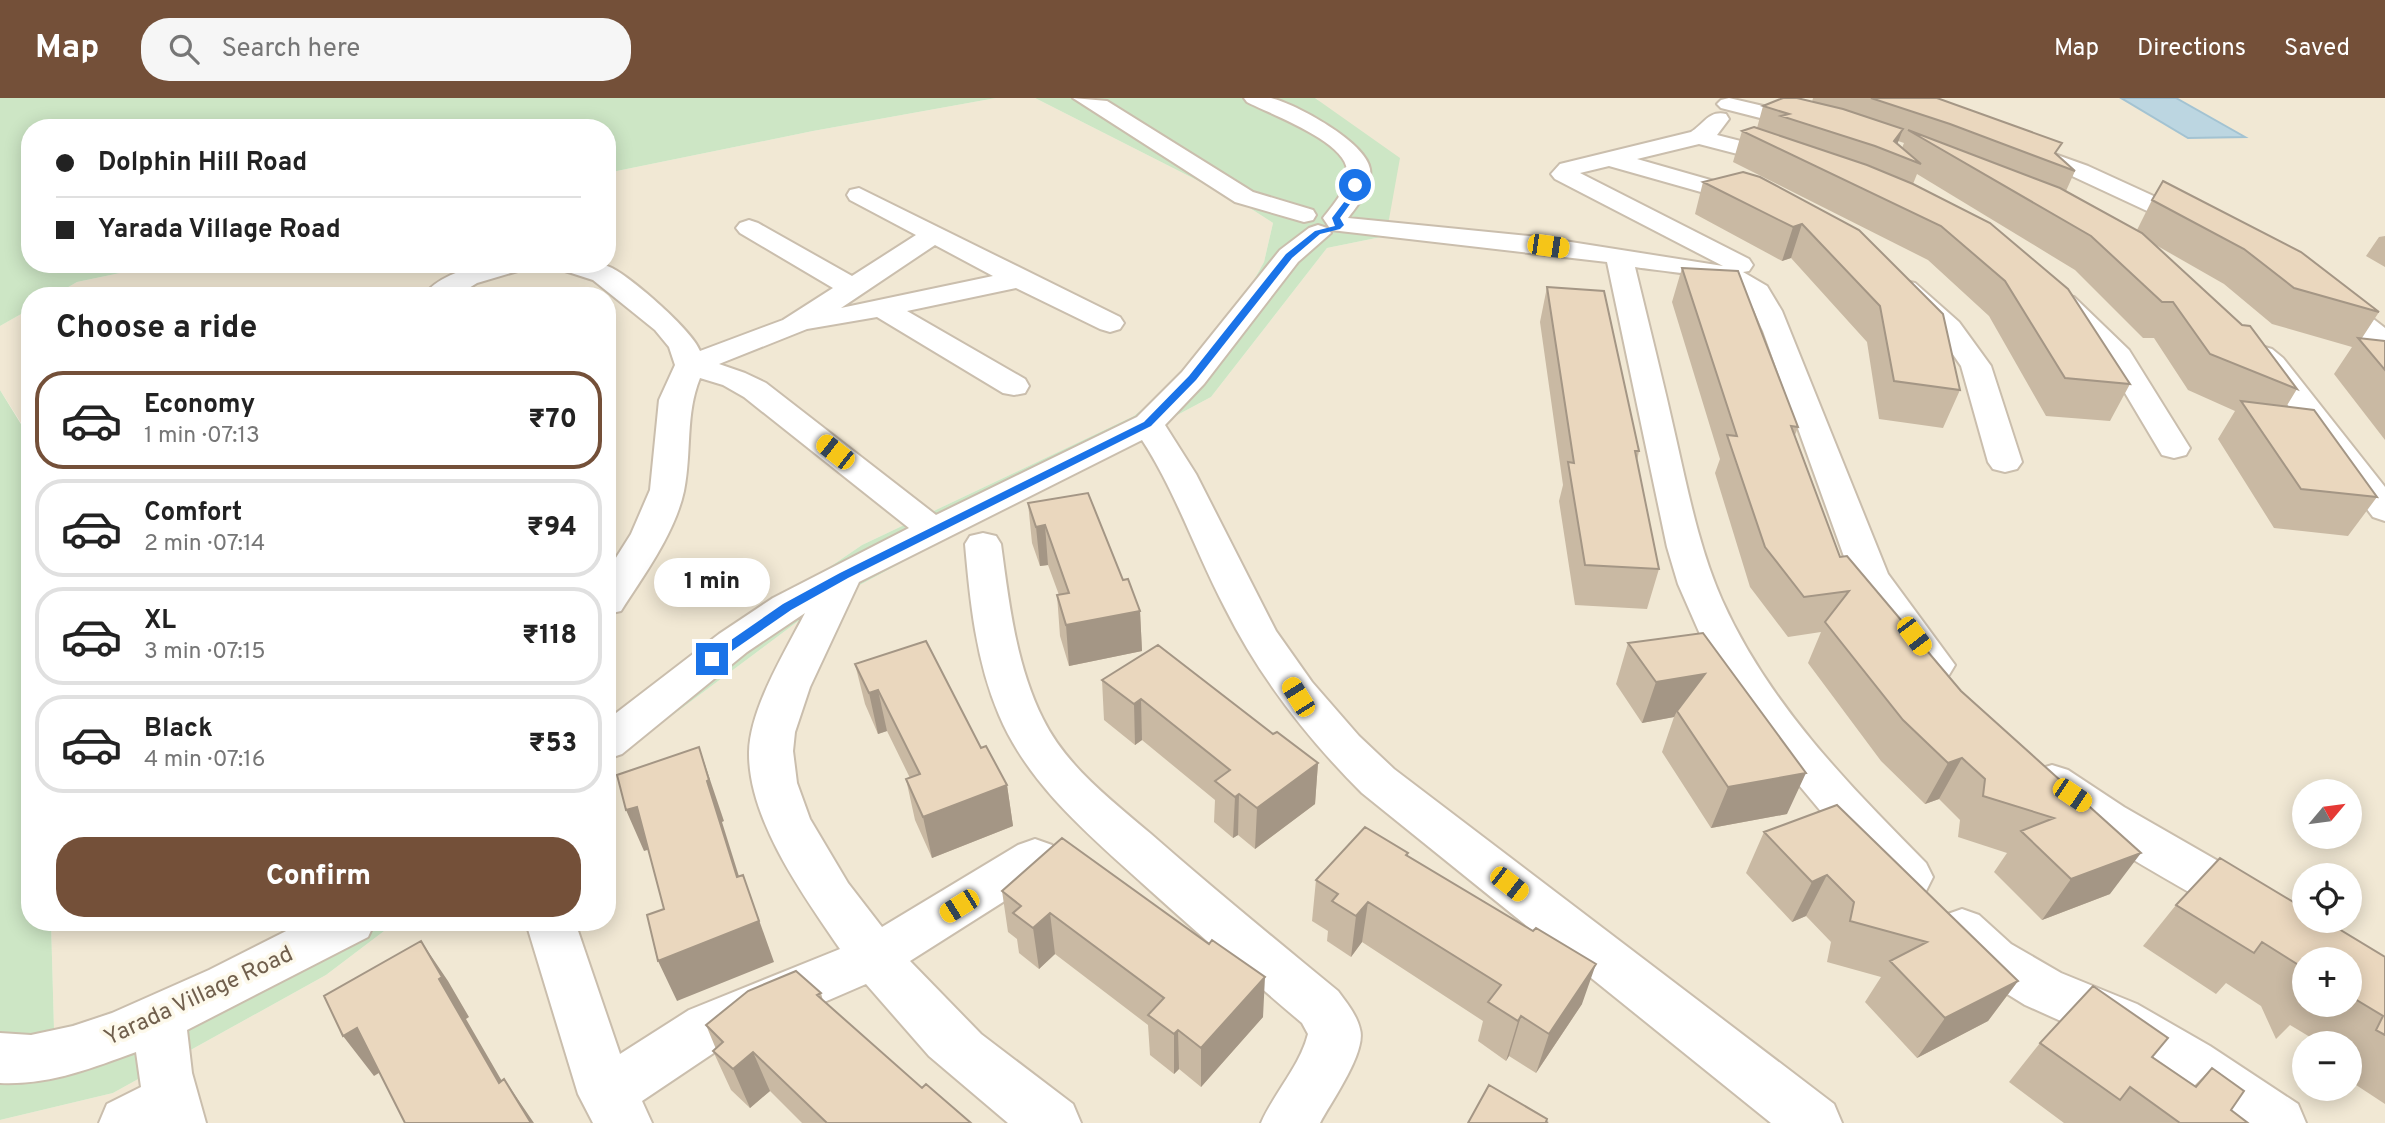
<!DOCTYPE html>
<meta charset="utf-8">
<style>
:root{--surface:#fff;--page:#f6f6f6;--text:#222;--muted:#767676;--line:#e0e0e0;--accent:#745039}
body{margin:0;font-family:Overpass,sans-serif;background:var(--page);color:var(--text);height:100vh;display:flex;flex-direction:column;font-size:26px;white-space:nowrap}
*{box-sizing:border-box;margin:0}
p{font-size:23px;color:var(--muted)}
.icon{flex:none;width:38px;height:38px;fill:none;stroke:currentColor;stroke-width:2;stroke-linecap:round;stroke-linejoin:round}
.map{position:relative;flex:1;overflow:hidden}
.details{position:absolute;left:21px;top:189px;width:595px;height:644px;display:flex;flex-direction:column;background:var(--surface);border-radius:28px;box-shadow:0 4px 18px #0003}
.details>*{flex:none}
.top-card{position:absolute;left:21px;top:21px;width:595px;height:154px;border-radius:28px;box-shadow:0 4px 18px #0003;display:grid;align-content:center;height:154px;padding:0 35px;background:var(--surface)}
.needle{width:46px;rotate:61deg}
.fabs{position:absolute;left:2292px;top:681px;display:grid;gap:14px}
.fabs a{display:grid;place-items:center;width:70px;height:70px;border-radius:50%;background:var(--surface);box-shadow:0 4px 18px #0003;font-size:35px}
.end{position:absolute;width:32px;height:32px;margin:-16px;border:9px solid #1a73e8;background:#fff;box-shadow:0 0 0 4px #fff}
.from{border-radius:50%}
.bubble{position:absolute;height:49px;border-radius:24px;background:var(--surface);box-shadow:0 4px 18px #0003;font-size:23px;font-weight:800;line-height:49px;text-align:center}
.car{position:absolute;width:21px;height:42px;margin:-21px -10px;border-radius:9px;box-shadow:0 0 5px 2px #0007;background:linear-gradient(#f5c518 24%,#345 0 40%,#f5c518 0 76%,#345 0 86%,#f5c518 0)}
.top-card b{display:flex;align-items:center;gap:24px;height:66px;font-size:26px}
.top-card b+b{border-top:2px solid var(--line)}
.top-card i{width:18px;height:18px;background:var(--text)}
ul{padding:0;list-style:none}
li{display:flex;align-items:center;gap:21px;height:98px;margin:0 14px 10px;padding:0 21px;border:4px solid var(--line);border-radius:28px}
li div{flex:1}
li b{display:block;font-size:26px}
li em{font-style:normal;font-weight:800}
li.current{border-color:var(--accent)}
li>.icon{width:63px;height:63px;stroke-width:1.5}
h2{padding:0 35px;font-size:32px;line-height:84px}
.primary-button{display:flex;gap:14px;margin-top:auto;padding:14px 35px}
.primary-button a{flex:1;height:80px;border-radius:28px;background:var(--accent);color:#fff;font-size:28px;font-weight:800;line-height:80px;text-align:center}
header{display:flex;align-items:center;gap:42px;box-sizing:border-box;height:98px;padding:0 35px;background:var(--accent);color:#fff}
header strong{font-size:33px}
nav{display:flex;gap:38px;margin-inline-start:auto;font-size:24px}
.search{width:490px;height:63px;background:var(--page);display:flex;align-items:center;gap:18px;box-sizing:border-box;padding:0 24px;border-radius:28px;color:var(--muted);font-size:26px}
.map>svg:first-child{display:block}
</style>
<header>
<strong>Map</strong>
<div class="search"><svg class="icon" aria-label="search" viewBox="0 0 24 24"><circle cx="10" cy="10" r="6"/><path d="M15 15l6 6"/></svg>Search here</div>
<nav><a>Map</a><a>Directions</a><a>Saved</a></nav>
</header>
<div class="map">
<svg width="2385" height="1025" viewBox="0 0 2385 1025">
<rect width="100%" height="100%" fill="#faf5e5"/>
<path fill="#f1e8d4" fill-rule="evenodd" d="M996,0H1035L1242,105L1273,125L1264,164L1216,250L1134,318L862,447L607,621V198H53L77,184L163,166H607V75L813,33Z
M1315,0H2385V1025H0V1022L113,995L326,877L396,824H607V666L813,512L1211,299L1327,150L1386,138L1318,2ZM2305,693H2350V738H2305ZM2305,777H2350V822H2305ZM2305,861H2350V906H2305ZM2305,945H2350V990H2305Z
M30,211V331H25L0,292V228Z
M311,824L217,889L54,931L51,824Z"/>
<path fill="#cde6c5" d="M0,0H996L813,33L607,75V30H30V166H163L77,184L53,198H30V211L0,228Z
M1035,0H1315L1400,60L1386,138L1327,150L1211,299L813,512L607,666V621L862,447L1134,318L1216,250L1264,164L1273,125L1242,105Z
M0,292L24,331H30V824H51L54,931L217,889L311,824H396L326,877L113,995L0,1022Z"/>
<path fill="#bcd6e1" stroke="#a3c3d2" stroke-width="2" d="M2121,0H2176L2245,39L2188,40Z"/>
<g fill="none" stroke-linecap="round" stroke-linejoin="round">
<g stroke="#cabead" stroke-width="4">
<path id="minor" d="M1073,0L1107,3L1253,94L1313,112L1316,117L1313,122L1304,124L1235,104Z
M1244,0C1252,0 1263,0 1271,0C1296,6 1366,44 1370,71C1373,89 1358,107 1348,120L1539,139L1723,168L1555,81L1551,76L1560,66L1691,34C1704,26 1709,12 1726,16L1729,21L1717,37L1796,57L1800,62L1796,67L1788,69L1699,46L1637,61L1763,97L1766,102L1763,107L1754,109L1609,68L1580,75L1749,161L1753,167L1749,173L1743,174L1767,188L1782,213L1888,476L1955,567L1949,577L1935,581L1921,577L1851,478L1763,233C1758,223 1755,212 1749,203C1731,176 1665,174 1635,169C1649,227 1664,286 1677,345C1689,398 1700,452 1722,502C1768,605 1848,686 1926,765L1933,779L1926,793L1909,798L1892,793L1834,729L1778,662L1729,590L1703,543L1678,486L1667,449L1607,164L1331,132L1323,120C1333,107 1349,90 1347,72C1345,43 1270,16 1247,4Z
M1729,0L1819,21L1822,26L1819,31L1811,33L1721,10L1717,6L1721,2Z
M2021,44L2088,68L2206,122L2210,127L2206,132L2197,135L2188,132L2072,78L2013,56L2010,51L2013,46Z
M859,90L1120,219L1124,225L1120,231L1110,234L1100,231L1016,190L907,213L1025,281L1029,288L1025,295L1014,297L1003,295L877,219L807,231L719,266L745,275L766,285L936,417L1137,319L1182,274L1280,152L1309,130L1318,127L1327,130L1331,135L1298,164L1204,286L1165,327L1196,376L1276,533L1312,584L1359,638L1394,671L1834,1006L1842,1025H1771L1362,695C1307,640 1260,580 1225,510C1196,455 1176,394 1142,342L859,484L810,589L795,634L793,653L797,685L810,721L848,785L882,829L1018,747L1035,741L1052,747L1058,760L1052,773L910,863L981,936L1073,1006L1081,1025H1008L929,958L866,886L727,946L642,1003L652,1025H593L578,996L527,828L529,824H575L620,956L689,912L840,851C803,797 748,721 749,654C750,610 785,554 805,515L747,554L622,656L607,661V622L719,536L773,500L909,430L744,299L723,287L700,280C685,317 692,354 684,393C675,435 644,477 621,513L607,516V474L631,436L650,392L659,302L675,267L669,249L655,232L593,182L562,172L558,166C575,166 597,162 612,170C633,181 692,232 700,253L783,222L833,190L740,135L736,130L740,125L749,122L758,125L852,178L916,137L850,102L847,97L850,92ZM935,147L993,178L841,210Z
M482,166H525L521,172L477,185L456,198H423C436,180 462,172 482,166Z
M1905,183L1915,185L1959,224L1991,268L2022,364L2017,371L2005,374L1993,371L1988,364L1961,268L1939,236L1891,191L1895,185Z
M2326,190L2336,192L2385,230V253L2375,250L2316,204L2312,198L2316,192Z
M2064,197L2074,199L2129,252L2190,350L2186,357L2174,360L2162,357L2106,263L2050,205L2054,199Z
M2261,248L2272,251L2283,260L2385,389V423L2373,419L2261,272L2246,257L2250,251Z
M983,435L996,438L1001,446C1009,505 1016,567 1043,621C1066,668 1112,703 1151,736C1212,790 1275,841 1338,893C1346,904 1357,917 1360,931C1367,954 1331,1004 1320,1025H1261C1274,995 1300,968 1308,936L1302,925C1248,879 1195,833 1142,785C1088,736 1028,686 999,617C976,563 970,504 965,446L970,438Z
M2052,667L2068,672L2124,709L2265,790L2272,804L2265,818L2248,824L2231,818C2189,793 2049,719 2030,684L2036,672Z
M1962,811L1979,817L2011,846L2061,875L2137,906L2210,948L2298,1006L2306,1025H2231L2172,984L2099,940L2025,907L1975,876L1945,847L1937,832L1945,817Z
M304,824H375L368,839L187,932L192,975L206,1025H99L107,1006L141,989L136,954C89,971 50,987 0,985V935L31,937L73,928L112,915L209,872Z"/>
</g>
<use href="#minor" fill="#fff" fill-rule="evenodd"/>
</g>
<path fill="#c9b9a3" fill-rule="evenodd" d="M1813,0H1937L2057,57L2075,73L2066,93L2137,132L2152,102L2379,214L2362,240L2385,243V342L2334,276L2352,249L2272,226L2224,186L2154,146L2297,291L2286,309L2377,399L2348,438L2274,430L2218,341L2235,313L2188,292L2154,240H2143L2075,172L1917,76L1913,86L2130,286L2110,323L2046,318L1989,218L1928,162L1733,64L1742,33L1757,30L1763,8L1812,4ZM1898,43L1904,45L1902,50L1897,46Z
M1760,79L1960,292L1943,330L1879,321L1867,244L1791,160L1782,163L1695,116L1703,84Z
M2385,138V169L2366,158L2379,139Z
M1682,170L1798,329L1795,337L1840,459L1961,593L2110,796L2042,822L1994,774L2007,755L1958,739L1960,722L1939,701L1925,706L1881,663L1808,565L1821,534L1788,539L1750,489L1715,375L1720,361L1672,204Z
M1547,189L1639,353L1637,363L1659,471L1647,511L1575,507L1559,403L1563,387L1540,224Z
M1028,405L1123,482L1140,513L1142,553L1069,568L1060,538L1057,497H1059L1048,467L1040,468L1032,445Z
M1628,545L1787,716L1711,730L1662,654L1674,619L1642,625L1616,586Z
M855,566L981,650L1007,687L1013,728L932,760L915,722L906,681L910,680L887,633L878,636L865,606Z
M1102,582L1273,636L1318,665L1315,706L1255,751L1238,737L1233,740L1214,724L1215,702L1142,642L1135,647L1104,622Z
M1764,734L2018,883L1988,923L1917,960L1865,904L1881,879L1827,864L1831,844L1806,818L1792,824L1746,775Z
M1062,740L1263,919L1201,989L1179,971L1174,976L1150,957L1148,927L1055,856L1039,871L1019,855L1017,841L1008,834L1002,793Z
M1408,755V758L1582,906L1536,975L1509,958L1506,963L1478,943L1483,923L1362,844L1351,859L1327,843L1328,833L1312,823L1316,782Z
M2176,807L2385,859V1006L2350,983V945H2320L2290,927L2276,941L2261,908L2226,885L2216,896L2143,848ZM2305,861H2350V906H2305Z
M821,895L823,903L922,990L971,1025H802L770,993L750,1010L731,992L713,953L716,951L706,927Z
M2040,945L2152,959L2194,988L2212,970L2231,1012L2248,1025H2064L2009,984Z"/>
<path fill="#a49685" d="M1903,31L1894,55V43Z
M1802,126L1791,160L1782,163L1793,129Z
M1045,427L1048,467L1040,468L1036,429Z
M1140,513L1142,553L1069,568L1066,527Z
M1705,576L1677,613L1674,619L1642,625L1656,584Z
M878,592L887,633L878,636L869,595Z
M1141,601L1142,642L1135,647L1134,606Z
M699,649L724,723L722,724L752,820L737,779L707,683Z
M1962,660L1939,701L1925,706L1948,665Z
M1318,665L1315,706L1255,751L1257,710Z
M1806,675L1787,716L1711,730L1728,689Z
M1007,687L1013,728L932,760L923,719Z
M1239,696L1238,737L1233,740L1235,699Z
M637,709L654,750L644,753L626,712Z
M2141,755L2110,796L2042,822L2071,781Z
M743,777L774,864L677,903L658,863Z
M1827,777L1806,818L1792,824L1812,784Z
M1368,804L1362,844L1351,859L1356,818Z
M1050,815L1055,856L1039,871L1033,830Z
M421,843L448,883L469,919L466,921L525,1023L499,985L439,881Z
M1596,866L1582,906L1536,975L1549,936Z
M1265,879L1263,919L1201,989V950Z
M2018,883L1988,923L1917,960L1945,920Z
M1521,918L1509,958L1506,963L1518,923Z
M357,930L387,970L374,978L343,938Z
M1178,932L1179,971L1174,976V936Z
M753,954L770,993L750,1010L733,971Z
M504,981L534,1025H531Z"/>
<path fill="#ead7be" stroke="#a49685" stroke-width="2" d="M1783,0H1797L1843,11L1903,31L1894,43L1921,66L1875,48L1781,18L1789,16L1763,8Z
M1871,0H1937L2062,45L2055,55L2075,73L1950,26Z
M1754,29L1867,67L1913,86L1990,125L2068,191L2130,286L2065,280L2005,183L1941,128L1742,33Z
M1908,32L2060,90L2142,135L2242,227L2250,228L2297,291L2210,256L2173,204H2162L2091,138Z
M1743,74L1760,79L1859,132L1943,216L1960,292L1894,283L1880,208L1802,126L1793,129L1703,84Z
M2163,83L2301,154L2379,214L2294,190L2244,151L2152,102Z
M1682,170L1738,173L1798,329L1791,328L1840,459L1847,458L1961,593L2141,755L2071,781L2021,733L2054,720L1983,698L1985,681L1962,660L1948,665L1903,622L1825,524L1849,493L1804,499L1765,449L1727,337L1737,338Z
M1547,189L1604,193L1639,353H1635L1659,471L1585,467L1568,364L1574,365Z
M2358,240L2385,243V272Z
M2241,303L2314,312L2377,399L2301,391Z
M1088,395L1123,482L1128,481L1140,513L1066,527L1057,497L1069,495L1045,427L1036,429L1028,405Z
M1703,535L1806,675L1728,689L1677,613L1705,576L1656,584L1628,545Z
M926,543L981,650L986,648L1007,687L923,719L906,681L920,676L878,592L869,595L855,566Z
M1158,547L1273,636L1277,634L1318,665L1257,710L1239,696L1235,699L1215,683L1230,672L1141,601L1134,606L1102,582Z
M699,649L709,682L707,683L737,779L743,777L759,823L658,863L647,817L664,811L637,709L626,712L617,677Z
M1837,707L2018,883L1945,920L1890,863L1927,844L1850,823L1854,804L1827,777L1812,784L1764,734Z
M1365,729L1408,755L1406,757L1533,833L1536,830L1596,866L1549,936L1521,918L1518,923L1488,904L1501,887L1368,804L1356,818L1332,803L1338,796L1316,782Z
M1062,740L1209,846L1212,842L1265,879L1201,950L1178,932L1174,936L1148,917L1164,900L1050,815L1033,830L1013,815L1021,808L1002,793Z
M2220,760L2305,811V822H2324L2385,859V937L2376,932L2383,918L2350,898V861H2305V877L2300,868L2262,844L2254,855L2176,807Z
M421,843L442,879L439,881L499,985L504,981L531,1025H405L357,930L343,938L324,898Z
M796,873L821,895L817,897L922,990L926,986L971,1025H827L753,954L733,971L713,953L723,944L706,927L748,893Z
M2093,888L2168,940L2152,959L2196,989L2212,970L2244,993L2231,1012L2248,1025H2180L2130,989L2120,1002L2040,945Z
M1489,987L1547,1021L1546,1024L1548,1025H1468Z"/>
<path fill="#1a73e8" d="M1353,85L1359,87L1355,99L1340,120L1344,127L1340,131L1320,136L1292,160L1196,282L1151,328L848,480L791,512L716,564H708V558L783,506L840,475L1144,324L1189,278L1286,156L1315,133L1335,128L1332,120L1348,99Z"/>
<g text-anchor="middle" stroke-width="7" stroke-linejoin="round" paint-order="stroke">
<g font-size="23" fill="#705f4d" stroke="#fdf9eb">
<text transform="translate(198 897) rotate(-25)" y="8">Yarada Village Road</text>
</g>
</g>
</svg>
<div class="fabs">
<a><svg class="needle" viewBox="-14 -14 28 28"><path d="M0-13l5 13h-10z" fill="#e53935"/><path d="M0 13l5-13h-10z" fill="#767676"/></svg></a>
<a><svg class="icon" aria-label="locate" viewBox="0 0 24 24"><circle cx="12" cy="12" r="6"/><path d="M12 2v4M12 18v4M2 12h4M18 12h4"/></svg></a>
<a>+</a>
<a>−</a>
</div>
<i class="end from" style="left:1355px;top:87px"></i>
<i class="end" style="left:712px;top:561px"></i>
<div class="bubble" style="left:654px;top:460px;width:116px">1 min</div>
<i class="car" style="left:1548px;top:148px;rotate:98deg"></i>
<i class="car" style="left:835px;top:354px;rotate:308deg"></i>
<i class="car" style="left:1914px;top:538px;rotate:143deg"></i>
<i class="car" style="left:1298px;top:599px;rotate:328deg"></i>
<i class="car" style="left:2072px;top:697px;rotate:124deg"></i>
<i class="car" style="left:1509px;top:786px;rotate:128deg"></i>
<i class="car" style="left:959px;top:808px;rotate:238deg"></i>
<div class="top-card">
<b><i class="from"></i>Dolphin Hill Road</b>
<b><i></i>Yarada Village Road</b>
</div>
<section class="details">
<h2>Choose a ride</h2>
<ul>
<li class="current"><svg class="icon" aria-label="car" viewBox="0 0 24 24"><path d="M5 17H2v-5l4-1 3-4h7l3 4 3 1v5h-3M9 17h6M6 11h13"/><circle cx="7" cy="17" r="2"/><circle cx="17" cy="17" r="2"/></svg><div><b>Economy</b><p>1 min · 07:13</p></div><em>₹70</em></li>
<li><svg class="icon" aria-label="car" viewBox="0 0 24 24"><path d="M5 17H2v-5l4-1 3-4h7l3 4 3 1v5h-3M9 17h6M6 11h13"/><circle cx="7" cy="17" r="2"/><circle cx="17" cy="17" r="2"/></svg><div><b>Comfort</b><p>2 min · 07:14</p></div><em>₹94</em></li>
<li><svg class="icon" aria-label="car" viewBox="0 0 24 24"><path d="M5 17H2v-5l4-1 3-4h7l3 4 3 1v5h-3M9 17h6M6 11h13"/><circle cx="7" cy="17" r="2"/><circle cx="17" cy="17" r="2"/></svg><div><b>XL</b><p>3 min · 07:15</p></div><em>₹118</em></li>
<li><svg class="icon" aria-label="car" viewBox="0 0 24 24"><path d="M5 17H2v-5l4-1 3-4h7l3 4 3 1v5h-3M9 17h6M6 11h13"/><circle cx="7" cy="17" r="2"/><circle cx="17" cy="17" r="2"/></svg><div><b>Black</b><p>4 min · 07:16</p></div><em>₹53</em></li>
</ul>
<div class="primary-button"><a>Confirm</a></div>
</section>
</div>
